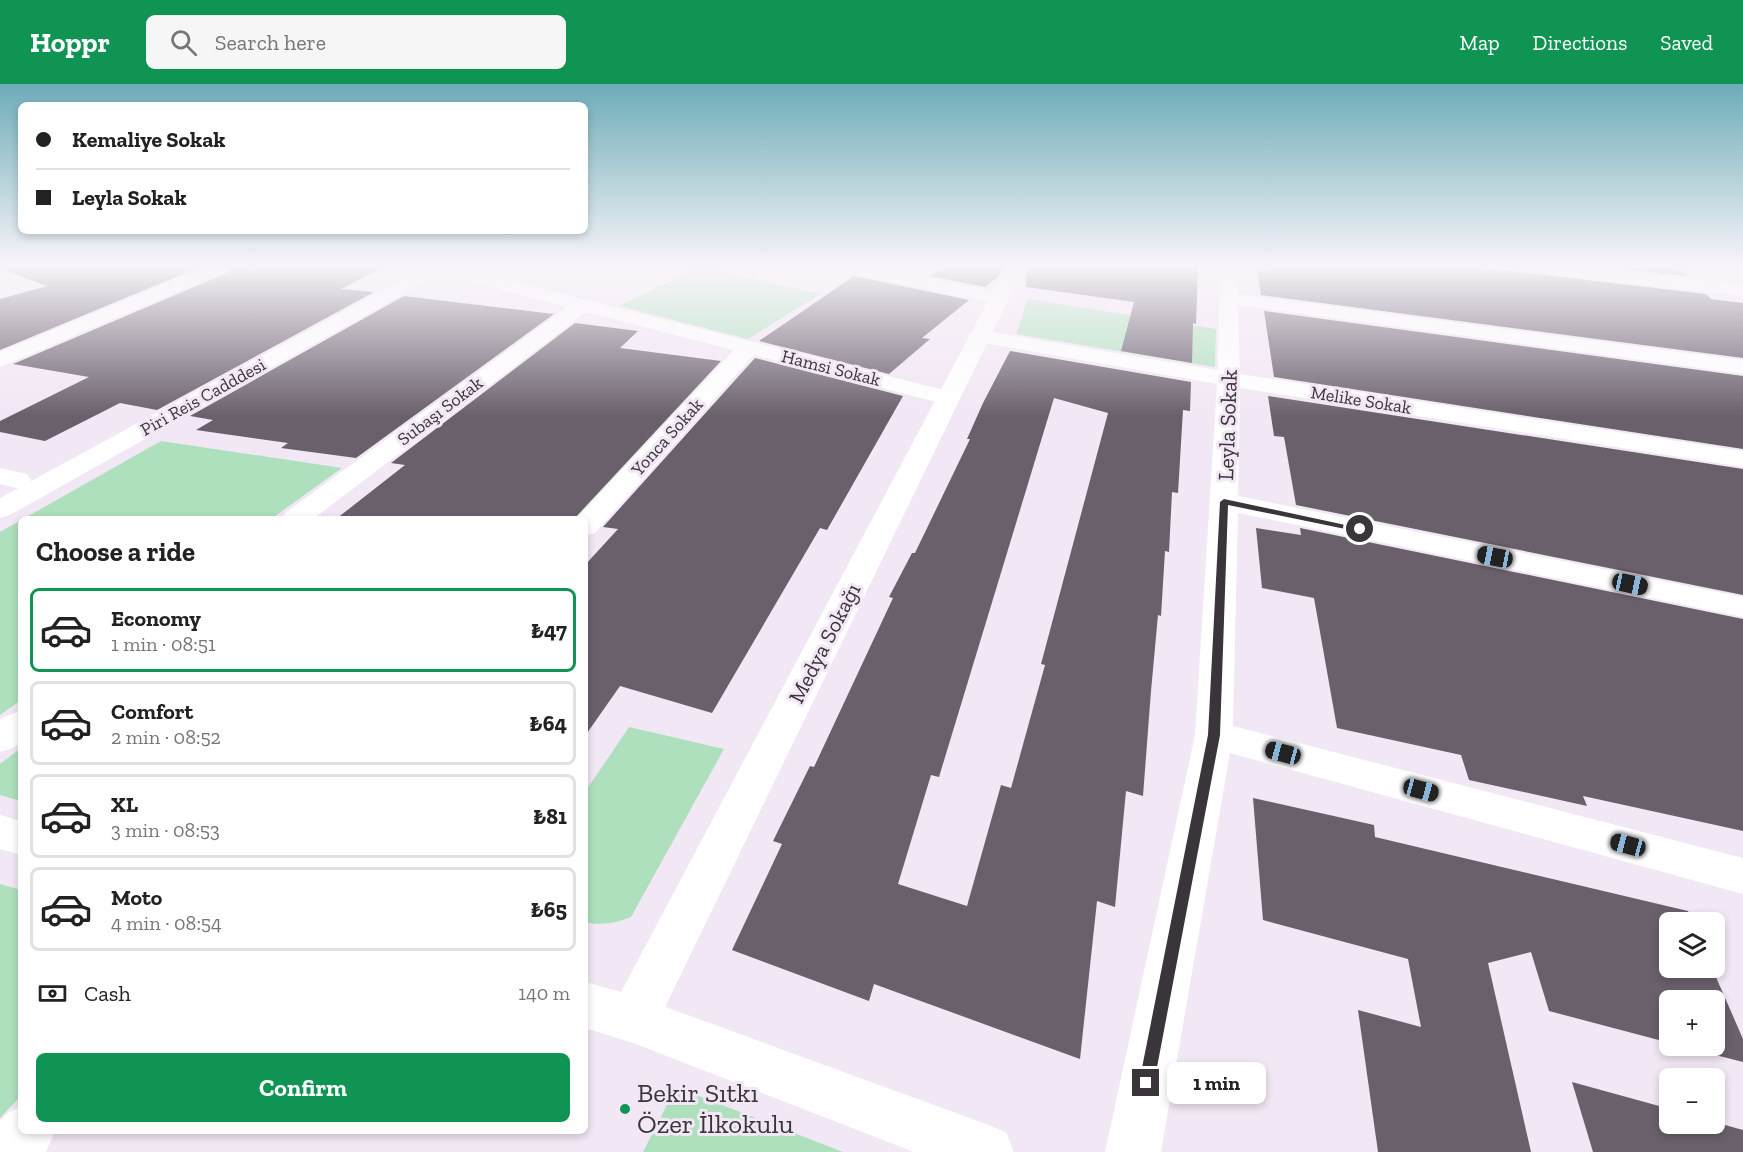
<!DOCTYPE html>
<meta charset="utf-8">
<style>
:root{--surface:#fff;--page:#f6f6f6;--text:#222;--muted:#767676;--line:#e0e0e0;--accent:#109453}
body{margin:0;font-family:"Zilla Slab",serif;background:var(--page);color:var(--text);height:100vh;display:flex;flex-direction:column;font-size:22px;white-space:nowrap}
*{box-sizing:border-box;margin:0}
p{font-size:20px;color:var(--muted)}
.icon{flex:none;width:33px;height:33px;fill:none;stroke:currentColor;stroke-width:2;stroke-linecap:round;stroke-linejoin:round}
.map{position:relative;flex:1;overflow:hidden}
.side{position:absolute;left:18px;top:432px;width:570px;height:618px;display:flex;flex-direction:column;background:var(--surface);border-radius:9px;box-shadow:0 3px 9px #0003}
.side>*{flex:none}
.top-card{position:absolute;left:18px;top:18px;width:570px;height:132px;border-radius:9px;box-shadow:0 3px 9px #0003;display:grid;align-content:center;height:132px;padding:0 18px;background:var(--surface)}
.tools{position:absolute;left:1659px;top:828px;display:grid;gap:12px}
.tools a{display:grid;place-items:center;width:66px;height:66px;border-radius:9px;background:var(--surface);box-shadow:0 3px 9px #0003;font-size:30px}
.end{position:absolute;width:27px;height:27px;margin:-14px;border:8px solid #39353a;background:#fff;box-shadow:0 0 0 3px #fff}
.from{border-radius:50%}
.bubble{position:absolute;height:42px;border-radius:9px;background:var(--surface);box-shadow:0 3px 9px #0003;font-size:20px;font-weight:700;line-height:42px;text-align:center}
.car{position:absolute;width:18px;height:36px;margin:-18px -9px;border-radius:8px;box-shadow:0 0 4px 2px #0007;background:linear-gradient(#222 24%,#8ab4d8 0 40%,#222 0 76%,#8ab4d8 0 86%,#222 0)}
.top-card b{display:flex;align-items:center;gap:21px;height:57px;font-size:22px}
.top-card b+b{border-top:2px solid var(--line)}
.top-card i{width:15px;height:15px;background:var(--text)}
ul{padding:0;list-style:none}
li{display:flex;align-items:center;gap:18px;height:84px;margin:0 12px 9px;padding:0 6px;border:3px solid var(--line);border-radius:9px}
li div{flex:1}
li b{display:block;font-size:22px}
li em{font-style:normal;font-weight:700}
li.current{border-color:var(--accent)}
li>.icon{width:54px;height:54px;stroke-width:1.5}
h2{padding:0 18px;font-size:27px;line-height:72px}
.pay{display:flex;align-items:center;gap:15px;height:66px;padding:0 18px;font-size:22px}
.pay p{margin-inline-start:auto}
.cta{display:flex;gap:12px;margin-top:auto;padding:12px 18px}
.cta a{flex:1;height:69px;border-radius:9px;background:var(--accent);color:#fff;font-size:24px;font-weight:700;line-height:69px;text-align:center}
header{display:flex;align-items:center;gap:36px;box-sizing:border-box;height:84px;padding:0 30px;background:var(--accent);color:#fff}
header strong{font-size:28px}
nav{display:flex;gap:33px;margin-inline-start:auto;font-size:21px}
.search{width:420px;height:54px;background:var(--page);display:flex;align-items:center;gap:15px;box-sizing:border-box;padding:0 21px;border-radius:9px;color:var(--muted);font-size:22px}
.map>svg:first-child{display:block}
</style>
<header>
<strong>Hoppr</strong>
<div class="search"><svg class="icon" aria-label="search" viewBox="0 0 24 24"><circle cx="10" cy="10" r="6"/><path d="M15 15l6 6"/></svg>Search here</div>
<nav><a>Map</a><a>Directions</a><a>Saved</a></nav>
</header>
<div class="map">
<svg width="1743" height="1068" viewBox="0 0 1743 1068">
<rect width="100%" height="100%" fill="#f2e7f4"/>
<path fill="#aee0bd" d="M699,183H702L820,210L748,255L619,222Z
M1028,215L1216,245L1215,283L1016,250Z
M161,357L342,384L271,435H23Z
M21,436V616L0,631V448Z
M629,643L724,665L631,833C616,839 601,842 585,838V708Z
M21,664V717L0,711V680Z
M0,800L21,806V1012L0,1034Z
M676,1003L843,1068H643Z"/>
<path fill="#69606c" fill-rule="evenodd" d="M4,183H200L0,266V215L47,202L4,186Z
M231,183H384L341,205L374,208L157,326L120,319L45,357L0,348V337L89,293L13,280L227,189Z
M943,183H1004L998,193L985,203L930,192Z
M1027,183H1198L1196,240L1193,239L1192,279L1121,267L1134,218L1026,203Z
M1257,183H1478L1706,210L1711,215L1743,219V274L1261,211Z
M1627,183H1677L1687,192L1631,186Z
M854,192L969,216L922,254L930,255L889,290L759,257Z
M404,212L554,230L356,374L281,364L288,359L196,346L213,336L190,332Z
M1264,227L1743,292V365L1274,293Z
M575,239L638,247L620,264L721,277L574,435H336L405,381L391,379Z
M1010,267L1191,298L1190,327L1183,326L1178,409L1172,408L1169,468L1165,467L1161,532L1158,531L1151,607L1143,712L1126,707L1115,823L1097,817L1080,975L874,900L869,917L732,866L782,760L773,757L810,682L814,683L893,514L889,513L912,469H915L970,355H967L983,319ZM1054,314L1108,329L1041,580L1045,581L1011,704L1001,701L967,822L898,800L931,691L939,693Z
M755,274L903,312L827,446L820,444L712,629L620,602L585,652V481L618,445L603,443Z
M1268,312L1743,385V511L1296,421L1284,353L1274,352Z
M1256,444L1301,451L1300,444L1743,535V747L1583,712L1587,722L1469,696L1461,671L1337,644L1314,514L1262,504Z
M1253,714L1374,741L1375,753L1688,827L1693,838H1670V884H1712L1743,955V978L1680,962H1714V916H1670V959L1549,927L1531,868L1488,879L1531,1068H1378L1358,926L1421,943L1408,875L1263,836Z
M1572,998L1670,1025V1040L1714,1038L1743,1046V1068H1593Z"/>
<g fill="none" stroke-linecap="round" stroke-linejoin="round">
<path fill="#fff" fill-rule="evenodd" d="M205,183H229L226,187L0,283V268Z
M426,183H455L956,309L960,314L956,319L948,321L754,271L595,449L585,452V435H576L734,266L586,228L313,435H281L285,429L567,223L429,187Z
M837,183H871L998,208L1005,210L1008,214L1005,218L998,220L846,188L840,187Z
M1219,183H1237L1238,210L1743,276V290L1238,221L1240,290L1743,367V383L1240,304L1238,412L1743,513V533L1238,429L1233,642L1743,774V810L1230,669L1161,1068H1105L1195,651L1217,300L979,258L972,256L968,252L972,248L979,246L1218,286Z
M1518,183H1575L1743,200V212L1527,188L1521,187Z
M0,384L27,390L31,396L27,402L17,404L0,400Z
M21,626V658L13,664L0,668V635Z
M633,911L986,1040L1006,1048L1014,1068H914L615,952L608,935L615,918Z
M21,1023V1047H55L46,1068H0V1036L9,1028Z"/>
<path fill="#fff" fill-rule="evenodd" d="M425,183H447L444,187L10,431L0,434V414Z
M1006,183H1024L651,952L633,959L585,944V898L621,908Z
M0,731L21,737V771L0,765Z"/>
</g>
<linearGradient id="sky" x2="0" y2="1"><stop stop-color="#6dacb8"/><stop offset="0.55" stop-color="#f9f4fa"/><stop offset="1" stop-color="#f9f4fa" stop-opacity="0"/></linearGradient>
<rect width="1743" height="332" fill="url(#sky)"/>
<path fill="#39353a" d="M1224,415L1364,445L1360,448L1228,421L1220,651L1154,999L1152,1004L1146,1006L1141,1004L1139,999L1208,651L1220,418Z"/>
<circle fill="#109453" stroke="#f2e7f4" stroke-width="2" cx="625" cy="1025" r="6"/>
<g text-anchor="middle" stroke-width="6" stroke-linejoin="round" paint-order="stroke">
<g font-size="18" fill="#39353a" stroke="#f2e7f4">
<text transform="translate(831 284) rotate(14)" y="6">Hamsi Sokak</text>
<text transform="translate(203 313) rotate(-29)" y="6">Piri Reis Cadddesi</text>
<text transform="translate(1361 316) rotate(9)" y="6">Melike Sokak</text>
<text transform="translate(440 327) rotate(-37)" y="6">Subaşı Sokak</text>
<text transform="translate(667 353) rotate(-48)" y="6">Yonca Sokak</text>
</g>
<g font-size="22" fill="#39353a" stroke="#f2e7f4">
<text transform="translate(1227 341) rotate(-88)" y="8">Leyla Sokak</text>
<text transform="translate(824 559) rotate(-63)" y="8">Medya Sokağı</text>
</g>
<g font-size="27" fill="#39353a" stroke="#f2e7f4" text-anchor="start">
<text x="637" y="1018">Bekir Sıtkı<tspan x="637" dy="31">Özer İlkokulu</tspan></text>
</g>
</g>
</svg>
<div class="tools">
<a><svg class="icon" aria-label="layers" viewBox="0 0 24 24"><path d="M12 4l9 5-9 5-9-5zM3 14l9 5 9-5"/></svg></a>
<a>+</a>
<a>−</a>
</div>
<i class="end from" style="left:1360px;top:445px"></i>
<i class="end" style="left:1146px;top:999px"></i>
<div class="bubble" style="left:1167px;top:978px;width:99px">1 min</div>
<i class="car" style="left:1495px;top:473px;rotate:281deg"></i>
<i class="car" style="left:1630px;top:500px;rotate:102deg"></i>
<i class="car" style="left:1283px;top:669px;rotate:285deg"></i>
<i class="car" style="left:1421px;top:706px;rotate:105deg"></i>
<i class="car" style="left:1628px;top:761px;rotate:285deg"></i>
<div class="top-card">
<b><i class="from"></i>Kemaliye Sokak</b>
<b><i></i>Leyla Sokak</b>
</div>
<section class="side">
<h2>Choose a ride</h2>
<ul>
<li class="current"><svg class="icon" aria-label="car" viewBox="0 0 24 24"><path d="M5 17H2v-5l4-1 3-4h7l3 4 3 1v5h-3M9 17h6M6 11h13"/><circle cx="7" cy="17" r="2"/><circle cx="17" cy="17" r="2"/></svg><div><b>Economy</b><p>1 min · 08:51</p></div><em>₺47</em></li>
<li><svg class="icon" aria-label="car" viewBox="0 0 24 24"><path d="M5 17H2v-5l4-1 3-4h7l3 4 3 1v5h-3M9 17h6M6 11h13"/><circle cx="7" cy="17" r="2"/><circle cx="17" cy="17" r="2"/></svg><div><b>Comfort</b><p>2 min · 08:52</p></div><em>₺64</em></li>
<li><svg class="icon" aria-label="car" viewBox="0 0 24 24"><path d="M5 17H2v-5l4-1 3-4h7l3 4 3 1v5h-3M9 17h6M6 11h13"/><circle cx="7" cy="17" r="2"/><circle cx="17" cy="17" r="2"/></svg><div><b>XL</b><p>3 min · 08:53</p></div><em>₺81</em></li>
<li><svg class="icon" aria-label="car" viewBox="0 0 24 24"><path d="M5 17H2v-5l4-1 3-4h7l3 4 3 1v5h-3M9 17h6M6 11h13"/><circle cx="7" cy="17" r="2"/><circle cx="17" cy="17" r="2"/></svg><div><b>Moto</b><p>4 min · 08:54</p></div><em>₺65</em></li>
</ul>
<div class="pay"><svg class="icon" aria-label="cash" viewBox="0 0 24 24"><path d="M3 7h18v10H3z"/><circle cx="12" cy="12" r="2"/></svg>Cash<p>140 m</p></div>
<div class="cta"><a>Confirm</a></div>
</section>
</div>
